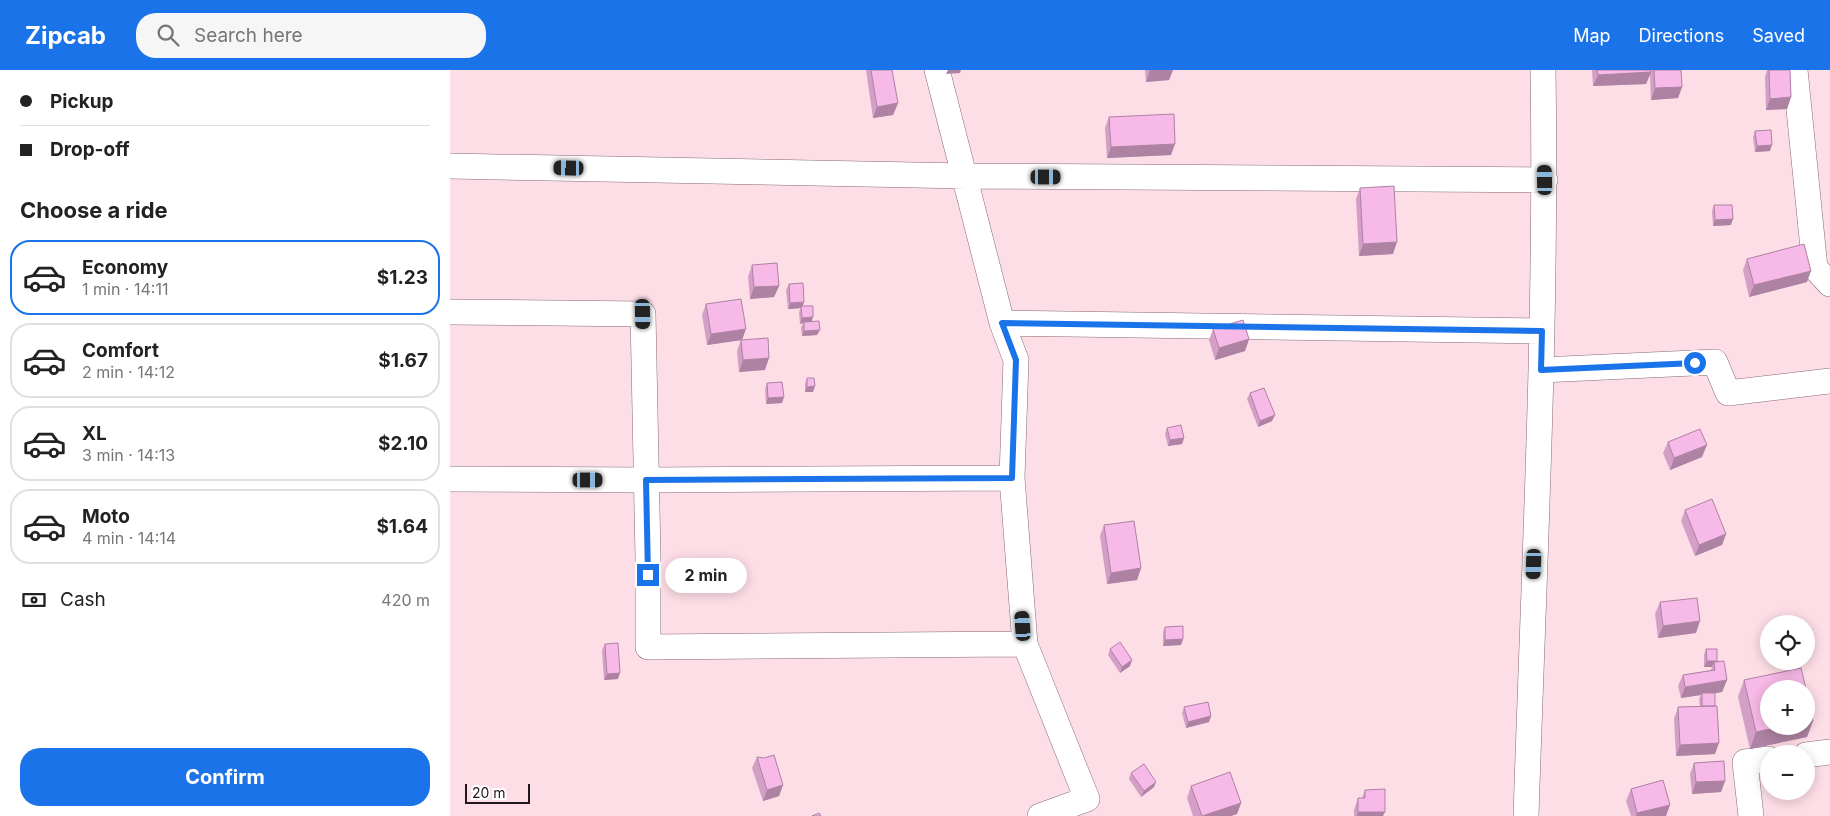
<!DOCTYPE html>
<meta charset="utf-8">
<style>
:root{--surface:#fff;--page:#f6f6f6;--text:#222;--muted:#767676;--line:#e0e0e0;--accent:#1a73e8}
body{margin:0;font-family:Inter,sans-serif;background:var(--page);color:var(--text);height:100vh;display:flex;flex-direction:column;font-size:19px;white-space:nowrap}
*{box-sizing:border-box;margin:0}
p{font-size:16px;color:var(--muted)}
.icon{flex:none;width:28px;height:28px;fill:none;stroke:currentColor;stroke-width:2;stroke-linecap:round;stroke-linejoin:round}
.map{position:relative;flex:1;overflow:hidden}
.details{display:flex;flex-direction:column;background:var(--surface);width:450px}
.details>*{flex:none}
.guide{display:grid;align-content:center;height:110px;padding:0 20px;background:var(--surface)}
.controls{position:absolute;left:1310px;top:545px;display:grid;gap:10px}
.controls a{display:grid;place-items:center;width:55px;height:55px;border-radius:50%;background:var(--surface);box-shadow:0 2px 12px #0003;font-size:25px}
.scale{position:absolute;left:15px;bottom:12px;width:65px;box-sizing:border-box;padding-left:5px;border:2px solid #211619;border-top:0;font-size:14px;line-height:18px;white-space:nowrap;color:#211619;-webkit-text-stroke:4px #fff;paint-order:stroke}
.end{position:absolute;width:22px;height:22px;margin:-11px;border:6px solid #1a73e8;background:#fff;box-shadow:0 0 0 2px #fff}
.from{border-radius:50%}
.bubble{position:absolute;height:35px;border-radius:18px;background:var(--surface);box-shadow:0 2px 12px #0003;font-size:16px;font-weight:700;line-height:35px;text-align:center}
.car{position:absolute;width:15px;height:30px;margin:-15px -8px;border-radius:6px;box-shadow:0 0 4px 1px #0007;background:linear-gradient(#222 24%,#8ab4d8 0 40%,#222 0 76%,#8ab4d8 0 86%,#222 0)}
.guide b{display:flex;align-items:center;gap:18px;height:48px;font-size:19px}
.guide b+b{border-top:1px solid var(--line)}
.guide i{width:12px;height:12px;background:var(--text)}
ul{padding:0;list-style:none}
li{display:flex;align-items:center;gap:15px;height:75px;margin:0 10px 8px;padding:0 10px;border:2px solid var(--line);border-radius:20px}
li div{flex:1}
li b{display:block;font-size:19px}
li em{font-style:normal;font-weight:700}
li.selected{border-color:var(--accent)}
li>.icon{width:45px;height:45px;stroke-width:1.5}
h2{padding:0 20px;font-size:22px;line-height:60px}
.pay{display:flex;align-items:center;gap:12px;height:55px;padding:0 20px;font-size:19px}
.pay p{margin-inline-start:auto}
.cta{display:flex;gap:10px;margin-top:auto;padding:10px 20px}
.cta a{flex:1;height:58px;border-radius:20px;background:var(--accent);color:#fff;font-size:20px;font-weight:700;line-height:58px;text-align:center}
header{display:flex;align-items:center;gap:30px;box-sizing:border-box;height:70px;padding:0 25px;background:var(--accent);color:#fff}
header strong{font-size:24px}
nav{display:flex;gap:28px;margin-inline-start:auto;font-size:18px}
.search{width:350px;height:45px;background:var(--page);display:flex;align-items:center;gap:12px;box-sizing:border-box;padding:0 18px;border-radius:20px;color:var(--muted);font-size:19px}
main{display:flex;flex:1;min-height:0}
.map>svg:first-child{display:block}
</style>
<header>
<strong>Zipcab</strong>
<div class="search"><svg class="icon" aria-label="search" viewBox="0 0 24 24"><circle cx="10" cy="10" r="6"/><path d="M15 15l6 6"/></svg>Search here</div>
<nav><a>Map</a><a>Directions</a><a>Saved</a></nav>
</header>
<main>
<section class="details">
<div class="guide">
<b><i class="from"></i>Pickup</b>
<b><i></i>Drop-off</b>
</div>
<h2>Choose a ride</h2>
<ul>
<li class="selected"><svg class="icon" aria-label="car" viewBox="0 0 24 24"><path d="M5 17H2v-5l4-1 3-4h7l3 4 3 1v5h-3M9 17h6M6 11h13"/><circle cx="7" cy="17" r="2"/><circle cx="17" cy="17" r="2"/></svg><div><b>Economy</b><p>1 min · 14:11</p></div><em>$1.23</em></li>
<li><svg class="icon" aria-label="car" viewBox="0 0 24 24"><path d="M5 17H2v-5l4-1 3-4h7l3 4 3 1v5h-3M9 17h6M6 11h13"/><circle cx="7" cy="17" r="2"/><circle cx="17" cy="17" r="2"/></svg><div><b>Comfort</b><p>2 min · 14:12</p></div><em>$1.67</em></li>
<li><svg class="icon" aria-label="car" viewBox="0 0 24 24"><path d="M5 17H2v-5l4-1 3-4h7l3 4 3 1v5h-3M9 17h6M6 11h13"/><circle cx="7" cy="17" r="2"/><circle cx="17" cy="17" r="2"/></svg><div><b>XL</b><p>3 min · 14:13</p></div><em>$2.10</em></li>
<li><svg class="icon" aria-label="car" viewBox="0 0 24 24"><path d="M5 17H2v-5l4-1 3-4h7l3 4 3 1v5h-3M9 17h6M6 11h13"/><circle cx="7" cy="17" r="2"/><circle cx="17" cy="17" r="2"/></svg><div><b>Moto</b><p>4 min · 14:14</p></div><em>$1.64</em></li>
</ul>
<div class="pay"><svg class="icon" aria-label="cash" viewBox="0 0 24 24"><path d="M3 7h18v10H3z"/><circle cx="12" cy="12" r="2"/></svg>Cash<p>420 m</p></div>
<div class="cta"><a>Confirm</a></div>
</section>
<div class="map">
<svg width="1380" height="746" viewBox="0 0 1380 746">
<rect width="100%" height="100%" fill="#fddde6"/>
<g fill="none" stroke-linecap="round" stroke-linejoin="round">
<g stroke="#876b73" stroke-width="26">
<path id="street" d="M487,0L552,253L566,290L562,408L575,574L637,729L590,746
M1345,0L1365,198L1380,214
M0,96L516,106L1095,110
M0,242L193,244L198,487V577L575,574
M552,253L1092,261
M1091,300L1265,292L1278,323L1380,311
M0,409L197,410L562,408
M1356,685L1380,682
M1076,746C1084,497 1097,249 1093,0
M1301,746L1295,692L1319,689"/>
</g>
<use href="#street" stroke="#fff" stroke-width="25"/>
</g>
<path fill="#d49fc7" d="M416,0H442L448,33L443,45L423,48Z
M695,0H723L719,10L696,12Z
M1142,0H1231L1232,17L1228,28L1201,30L1200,5L1196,14L1143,16Z
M1317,0H1340L1341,27L1337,39L1316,40L1315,7Z
M659,47L721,85L657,88L655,58Z
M1305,61L1320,81L1305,82L1303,67Z
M910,118L943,184L909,186L906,129Z
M1264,135L1281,155L1263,156L1262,141Z
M1297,189L1357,212L1299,227L1293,200Z
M302,195L329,216L324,227L300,229L298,207Z
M339,214L362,251L367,265L352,266L351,258L353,253L350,254L349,242L351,238L338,239L336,220Z
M256,234L292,270L315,300L289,302L287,281L291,270L257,275L252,245Z
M763,259L799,269L795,281L765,290L759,270Z
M357,308L363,322H355V314Z
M317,313L332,333L316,334L315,319Z
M800,323L822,351L808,357L797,329Z
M717,358L734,368L732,374L718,376L715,364Z
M1218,372L1252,387L1220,400L1213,383Z
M1235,440L1276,464L1272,475L1245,486L1231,451Z
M654,455L691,498L687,510L657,514L650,466Z
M1210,532L1246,563L1208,568L1205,544Z
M715,557L733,569L731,575L713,576V562Z
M155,574L168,609L154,610L152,580Z
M660,579L680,596L670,603L658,585Z
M1256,579L1267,591V592L1277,610L1272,622L1265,623V684L1226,686L1224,649L1228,637L1250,636L1249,629L1251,625L1231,628L1228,616L1233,605L1261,600L1262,597H1254V585Z
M1294,610L1363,651L1357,667L1300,679L1288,627Z
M734,637L761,646L759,652L736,658L732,643Z
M307,687L333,715L329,726L313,731L302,698Z
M1244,693L1275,711L1271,722L1242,724L1240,704Z
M681,703L704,717L691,727L679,709Z
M741,716L791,733L787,744L781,746H743L737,728Z
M1181,719L1216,746H1181L1176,731Z
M915,720L933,746H904V740L908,728H912Z"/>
<path fill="#ad82a2" d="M498,0H511L510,3L496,4Z
M700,0H723L719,10L696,12Z
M1201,2L1196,14L1143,16L1148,5Z
M1232,17L1228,28L1201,30L1205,18Z
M1341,27L1337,39L1316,40L1320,29Z
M448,33L443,45L423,48L427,37Z
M725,74L721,85L657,88L661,77Z
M1322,75L1320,81L1305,82L1307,76Z
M1283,149L1281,155L1263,156L1265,150Z
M947,172L943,184L909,186L913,174Z
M1361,201L1357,212L1299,227L1304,215Z
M329,216L324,227L300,229L304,217Z
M354,232L352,238L338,239L340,233Z
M363,247L361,253L354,252L353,253L350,254L352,248Z
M296,259L292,270L257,275L261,264Z
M370,260L367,265L352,266L354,261Z
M799,269L795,281L765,290L769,278Z
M319,288L315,300L289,302L293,290Z
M365,316L363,322H355L357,317Z
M334,327L332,333L316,334L318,328Z
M825,345L822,351L808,357L810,351Z
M734,368L732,374L718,376L720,370Z
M1257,375L1252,387L1220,400L1224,388Z
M1276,464L1272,475L1245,486L1249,475Z
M691,498L687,510L657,514L661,503Z
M1250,551L1246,563L1208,568L1213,556Z
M733,569L731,575L713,576L715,570Z
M682,590L680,596L670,603L672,597Z
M1257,591H1267L1265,597L1264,592L1262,597H1254Z
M170,603L168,609L154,610L157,604Z
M1277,610L1272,622L1252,625V623L1251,625L1231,628L1235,617Z
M761,646L759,652L736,658L738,652Z
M1363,651L1357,667L1300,679L1306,662L1335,656H1356V652Z
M1269,673L1265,684L1226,686L1230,675Z
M1275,711L1271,722L1242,724L1246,712Z
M706,712L704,717L691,727L694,721Z
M333,715L329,726L313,731L317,720Z
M791,733L787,744L781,746H752Z
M1220,735L1216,746H1186L1187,743Z
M908,742H935L933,746H907Z"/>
<path fill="#f7b9e7" stroke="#ad82a2" d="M421,0H442L448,33L427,37Z
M1147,0H1201V2L1148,5Z
M1204,0H1231L1232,17L1205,18Z
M1319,0H1340L1341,27L1320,29Z
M724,44L725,74L661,77L659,47Z
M1321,60L1322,75L1307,76L1305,61Z
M944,116L947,172L913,174L910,118Z
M1264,135H1282L1283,149L1265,150Z
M1354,174L1361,201L1304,215L1297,189Z
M327,193L329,216L304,217L302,195Z
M353,213L354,232L340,233L339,214Z
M291,229L296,259L261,264L256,234Z
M351,236H363V247L352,248Z
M793,250L799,269L769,278L763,259Z
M369,251L370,260L354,261V252Z
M318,268L319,288L293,290L291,270Z
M357,308H364L365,316L357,317Z
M332,312L334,327L318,328L317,313Z
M814,318L825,345L810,351L800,323Z
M731,355L734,368L720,370L717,358Z
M1250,359L1257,375L1224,388L1218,372Z
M1262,429L1276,464L1249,475L1235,440Z
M684,451L691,498L661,503L654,455Z
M1247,528L1250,551L1213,556L1210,532Z
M733,556V569L715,570V557Z
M670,572L682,590L672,597L660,579Z
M168,573L170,603L157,604L155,574Z
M1256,579H1267V591H1257Z
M1274,591L1277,610L1235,617L1233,605L1265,600L1264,592Z
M1351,598L1356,619H1319V656H1335L1306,662L1294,610Z
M1356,620L1363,651L1356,652Z
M1252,623H1265V636H1252Z
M758,632L761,646L738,652L734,637Z
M1267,636L1269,673L1230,675L1228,637Z
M324,685L333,715L317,720L307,687L314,688Z
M1274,691L1275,711L1246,712L1244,693Z
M694,694L706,712L694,721L681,703Z
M780,702L791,733L752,746L741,716Z
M1213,710L1220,735L1187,743L1181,719Z
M935,719V742H908V728H915V720Z
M369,743L371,746H362Z"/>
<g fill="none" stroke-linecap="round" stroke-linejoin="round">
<path stroke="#1a73e8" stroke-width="6" d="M198,505L196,410L562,408L566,290L552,253L1092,261L1091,300L1245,293"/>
</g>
</svg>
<div class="controls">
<a><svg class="icon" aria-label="locate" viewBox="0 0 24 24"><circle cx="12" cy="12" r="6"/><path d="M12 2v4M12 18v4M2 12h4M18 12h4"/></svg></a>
<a>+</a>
<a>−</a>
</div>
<div class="scale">20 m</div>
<i class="end from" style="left:1245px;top:293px"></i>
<i class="end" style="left:198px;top:505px"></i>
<div class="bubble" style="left:215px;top:488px;width:82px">2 min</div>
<i class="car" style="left:119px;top:98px;rotate:271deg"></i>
<i class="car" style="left:596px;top:107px;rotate:90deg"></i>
<i class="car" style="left:1095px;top:110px;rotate:359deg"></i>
<i class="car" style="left:193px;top:244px;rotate:179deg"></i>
<i class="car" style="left:138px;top:410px;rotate:90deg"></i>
<i class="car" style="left:1084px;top:494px;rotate:182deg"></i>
<i class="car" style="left:573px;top:556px;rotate:356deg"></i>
</div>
</main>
